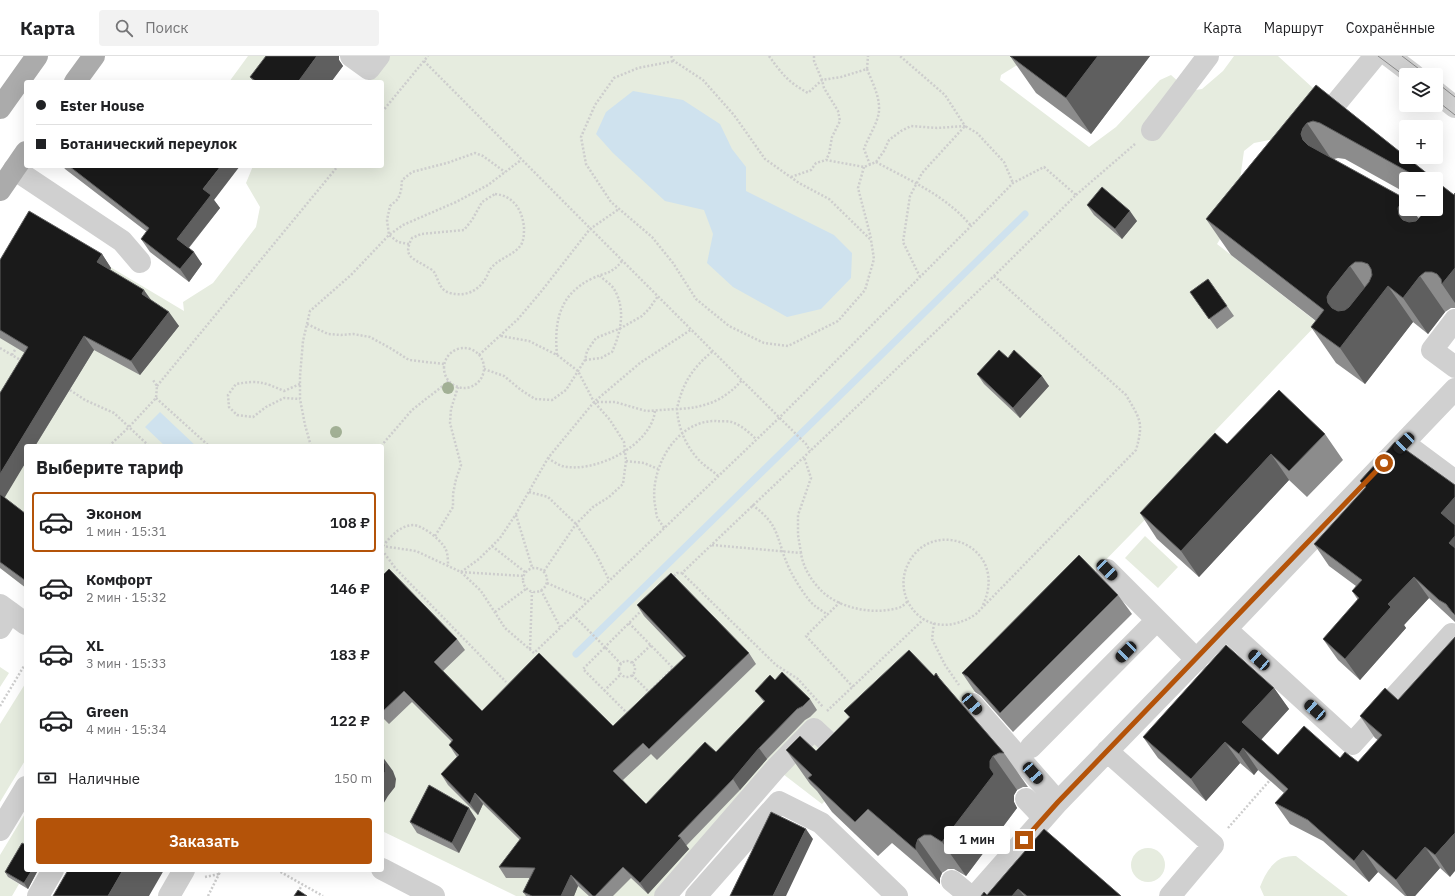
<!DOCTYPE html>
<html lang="ru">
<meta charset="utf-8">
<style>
:root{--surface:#fff;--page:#f2f2f2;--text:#202124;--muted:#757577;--line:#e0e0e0;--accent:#b45309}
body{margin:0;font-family:"IBM Plex Sans",sans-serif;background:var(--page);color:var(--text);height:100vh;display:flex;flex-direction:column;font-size:15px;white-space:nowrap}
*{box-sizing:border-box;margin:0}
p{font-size:13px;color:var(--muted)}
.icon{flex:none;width:22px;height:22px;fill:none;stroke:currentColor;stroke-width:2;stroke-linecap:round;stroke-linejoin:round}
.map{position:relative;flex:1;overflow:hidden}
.panel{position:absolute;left:24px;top:388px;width:360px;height:428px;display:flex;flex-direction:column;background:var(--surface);border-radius:4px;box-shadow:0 4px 16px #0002}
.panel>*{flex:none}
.top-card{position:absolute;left:24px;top:24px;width:360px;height:88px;border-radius:4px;box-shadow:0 4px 16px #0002;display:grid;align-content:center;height:88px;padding:0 12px;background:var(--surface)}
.controls{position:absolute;left:1399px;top:12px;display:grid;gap:8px}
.controls a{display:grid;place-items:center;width:44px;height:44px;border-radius:4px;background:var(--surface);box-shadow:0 4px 16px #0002;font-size:20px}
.end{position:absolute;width:18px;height:18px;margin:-9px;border:5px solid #b45309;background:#fff;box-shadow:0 0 0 2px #fff}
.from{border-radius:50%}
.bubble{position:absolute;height:28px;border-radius:4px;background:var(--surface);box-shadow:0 4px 16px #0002;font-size:13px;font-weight:600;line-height:28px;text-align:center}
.car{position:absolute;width:12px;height:24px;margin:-12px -6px;border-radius:5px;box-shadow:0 0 3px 1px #0007;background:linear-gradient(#222 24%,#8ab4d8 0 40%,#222 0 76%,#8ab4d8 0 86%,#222 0)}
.top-card b{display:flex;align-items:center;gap:14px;height:38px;font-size:15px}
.top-card b+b{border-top:1px solid var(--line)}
.top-card i{width:10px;height:10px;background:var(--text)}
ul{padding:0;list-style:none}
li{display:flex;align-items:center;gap:12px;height:60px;margin:0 8px 6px;padding:0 4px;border:2px solid transparent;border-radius:4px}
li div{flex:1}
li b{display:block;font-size:15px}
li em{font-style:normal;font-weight:600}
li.current{border-color:var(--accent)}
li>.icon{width:36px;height:36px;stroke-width:1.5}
h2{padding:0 12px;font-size:18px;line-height:48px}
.pay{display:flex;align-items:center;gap:10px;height:44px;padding:0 12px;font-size:15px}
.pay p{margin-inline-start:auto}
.cta{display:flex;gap:8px;margin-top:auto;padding:8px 12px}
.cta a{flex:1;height:46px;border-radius:4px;background:var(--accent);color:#fff;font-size:16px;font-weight:600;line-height:46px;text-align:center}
header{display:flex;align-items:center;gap:24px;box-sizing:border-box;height:56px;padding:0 20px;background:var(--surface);border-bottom:1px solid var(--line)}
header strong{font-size:19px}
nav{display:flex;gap:22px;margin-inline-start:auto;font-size:14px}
.search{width:280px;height:36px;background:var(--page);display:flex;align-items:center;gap:10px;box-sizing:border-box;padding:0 14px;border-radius:4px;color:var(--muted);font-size:15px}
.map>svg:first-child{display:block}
</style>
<header>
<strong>Карта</strong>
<div class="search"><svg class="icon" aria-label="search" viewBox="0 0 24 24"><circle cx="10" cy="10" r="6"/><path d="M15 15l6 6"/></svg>Поиск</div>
<nav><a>Карта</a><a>Маршрут</a><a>Сохранённые</a></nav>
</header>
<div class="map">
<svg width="1455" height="840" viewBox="0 0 1455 840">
<rect width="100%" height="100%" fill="#fff"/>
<path fill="#e6ecdf" d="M248,0H281L262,26H229Z
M386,0H1032L1001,19L1000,24L1089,91L1116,71L1160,24L1171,19L1189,35L1202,33L1223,15L1234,0H1278L1326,44L1304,77L1254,87L1244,95L1235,159L1217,188L1318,267L1215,375L1212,395L1092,518L957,653L833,736L822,748L783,718L676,840H516L382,775V390H26V532L0,512V214L70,187L184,255L183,246L213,227L256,171L260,151L246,127L253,110H382V26H366Z
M1145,480L1178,511L1158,532L1125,502Z
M0,611L9,617L0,631Z
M25,628L26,629V703L0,746V668Z
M26,756V792L8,821L19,828L12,840H0V799Z
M1131 809a17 17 0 1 1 34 0a17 17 0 1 1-34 0Z
M1296,800L1348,840H1264L1260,831C1264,820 1273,803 1286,801C1289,800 1293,800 1296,800Z"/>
<path fill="#cfe2ee" d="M633,35L683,44L720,68L732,93L746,111V135L834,179L852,197L851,222L821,253L787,261L733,231L707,207L713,178L704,154L665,145L613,97L596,78L606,56Z
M160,356L196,390H165L145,371Z"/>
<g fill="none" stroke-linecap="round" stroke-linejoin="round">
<path stroke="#cfe2ee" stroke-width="7" d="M576,598L1025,158"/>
<path stroke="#cdcdcd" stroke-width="2.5" stroke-dasharray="2 2" stroke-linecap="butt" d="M671,0L674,5L703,24L734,59L765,103L799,127L829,143L871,184L874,203L865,234L838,265L788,290L764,287L729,270L696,243L673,207L652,181L611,146L586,108L581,81L595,49L614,22L638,12L674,5
M769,0C782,18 788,26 808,37L822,24L841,21L867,13L868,0
M814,0V5L822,24L824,32L838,55L840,65L832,81L829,98L826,104
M424,5C551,133 678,261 806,388L810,395
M867,13C872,26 880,40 879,55C878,67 868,81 864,93L870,109
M382,56L428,0
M876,106C909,124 947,140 971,170
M864,111L858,132L871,182
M791,121L811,114L816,107L826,104L864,111L876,106L884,95L889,84L901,75L911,70L937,72L965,70L945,39L900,0
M495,138C514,140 522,154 524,171C524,177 524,184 521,189C514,199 500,202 492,211C489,214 488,218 486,222C478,235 466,241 450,237C439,234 439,224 434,216C433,214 429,212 427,211C413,202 402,201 412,182L421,178L464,174L472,164L482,146Z
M1076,139L1135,88
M409,188L398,186L389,179L387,164L390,150L398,143L401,135L402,124L412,116L447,107L475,97L483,100L505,116
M920,221L903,186L910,140L922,117L965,70L977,77L1004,106L1013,127
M307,268L328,278L341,279L353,278L370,281L390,292L409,304L444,308
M501,280L529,285L557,299L578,315L594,346H615L646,355L677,353C682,328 693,311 713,295
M0,292L22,305
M444 312a20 20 0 1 1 40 0a20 20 0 1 1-40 0Z
M12,299L16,292
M479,299L518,263L540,237L590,173L619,153
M557,299C554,266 559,239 591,223C605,216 611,219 622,205
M585,304L601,302L612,296C621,276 626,253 614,233C611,228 604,224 600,220
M484,313L504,320L521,334L535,343L552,344L566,334L585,304L587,295L596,282L621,272L642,260L649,253L658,240
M300,328L284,335C263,326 259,324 236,328L228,339L229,351L237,359L253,361L266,351L284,342L300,343
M157,330L338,110
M70,334L85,344L114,357L129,371L109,390
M156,342L209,390
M149,390L129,371L156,342L157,330L153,324
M311,390L305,369L300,343V320L303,285L310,255L351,219L389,179L403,169L456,146L488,129L521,104
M381,390L412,354L449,325
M548,402C552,405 557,408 562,410C594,418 651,390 655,355
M626,405L644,407L658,413
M718,420C713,415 706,411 701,406C687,393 678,372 677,353C704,352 724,345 742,324
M529,436L548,441L576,468L596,498L609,524
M752,449C781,469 776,484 789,512C793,521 807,544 815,550C819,553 824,556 828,559
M516,459L532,511
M664,472C662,468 659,465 657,461C656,458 656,453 655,449C649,413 676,364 716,365C721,366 729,364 734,367C742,370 750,377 756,383
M435,480L453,451V438L456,423L461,409L450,367L451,353L458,331
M712,489L801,497C803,514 817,534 832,543C851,554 876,558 898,552C902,551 905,548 908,545
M382,490L416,495L461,516L481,535L505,572L534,597L779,362L971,170L1013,127L1044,111L1076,139L994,220L682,517H677L672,522
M383,490C390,481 399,470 413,469C422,469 440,483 445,492C448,497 448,504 448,510
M492,490L525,516
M382,494L396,513L506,626
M801,497L798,479V459L811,422L804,401
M523 524a12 12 0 1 1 24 0a12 12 0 1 1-24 0Z
M544,515L576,468L593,451L609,441L623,428L626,405L624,386L610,364L595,347
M461,516L479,503L500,482L516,458L548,402L594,346L640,307L692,273
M461,516L523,520
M682,517L776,609L798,623L823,651
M547,527L588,545
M541,534L560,571
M840,546L806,580L853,631
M983,549C1010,490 932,459 908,508C902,520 902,534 908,546C923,574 953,574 976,558L1136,394C1144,366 1140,363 1126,339L994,220
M495,556L526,533
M573,559L605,591L643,553
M629,567L673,612L645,640
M934,567L932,583L945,609L959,629
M530,593L532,536
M619 613a8 8 0 1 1 16 0a8 8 0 1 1-16 0Z
M632,607L651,589
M621,608L605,591L583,613L627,657L628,656
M632,619L649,636
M604,635L621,618
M0,650L24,610
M827,655L924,563
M1228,772L1271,723
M277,814L323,840
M205,821L219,818
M208,840L221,814
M296,840L302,829"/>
<path stroke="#d0d0d0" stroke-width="22" d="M351,0L369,13L379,0
M1389,0L1414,19
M1436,36L1455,51
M1319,68L1375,0
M1152,74L1208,0
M14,113L122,185L140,206
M1409,153L1455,178
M1455,264L1432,294L1455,311
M1404,387L1455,425
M1107,514L1197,604
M0,549L26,568
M0,572L10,556
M1226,573L1352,688L1452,578L1455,581
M972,648L1058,746
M1031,691L1157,564
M1107,695L1213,789L1170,840
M1026,743L1044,762
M0,774L26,731
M382,813L434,840
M952,825L970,840
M38,840L53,814
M169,840L184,814
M665,840L776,712L814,673L843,700
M696,840L779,746L821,767L897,840
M975,840L1058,746L1226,573L1455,333"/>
<path stroke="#ababab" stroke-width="22" d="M75,26L94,0
M0,52L37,0
M0,134L26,96"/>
<path stroke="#888" stroke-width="1" d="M1378,0L1406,21
M1402,0L1427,19
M1436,26L1455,41
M1436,44L1455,59"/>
</g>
<g fill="#a2b095">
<circle cx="448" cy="332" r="6"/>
<circle cx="336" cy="376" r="6"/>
</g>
<path fill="#8c8c8c" d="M1010,0H1150L1091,78L1036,37Z
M339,4L343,10L331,26H254L250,21Z
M1316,29L1434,123H1406V137L1345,103L1338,102L1334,103L1406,153H1412L1418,162L1436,153V125L1454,139L1455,137V252H1451L1445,256L1428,278L1413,266L1365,328L1336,307L1311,271L1316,265L1231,199L1206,163Z
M63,110H173L214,144L220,152L189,192L202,208L189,226L150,196L141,183L147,176L65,113Z
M1087,149L1137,165L1122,183L1094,159Z
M102,198L111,212L110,214L151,244L179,270L140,319L94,294L4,441L26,458V532L0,512V337L25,297L0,282V204Z
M1208,223L1234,260L1217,273L1190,236Z
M1008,302L1049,330L1020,362L984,328L977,318Z
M1325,378L1343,404L1307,441L1289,424L1199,521L1157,483L1140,457L1227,388Z
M1360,425L1455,429V566L1429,542L1404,569L1406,572L1360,624L1338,604L1323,583L1358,544L1352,535L1356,530L1329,510L1314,488L1365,432Z
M382,520L457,583L465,594L443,615L482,655L613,670L684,602L644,560L637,549L749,597L756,608L657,704L651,698L623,724L646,748L716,696L764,646L755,635L775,624L810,643L817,654L810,661L805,664L767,703L740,734L686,790L689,793L648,838L631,822L613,840H589L578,830L574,840H526L523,836L530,822H506L499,811L520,784L483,748L478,759L448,729L441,718L457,701L449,689L452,686L412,646L389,668L382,661Z
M1118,539L1132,558L1013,676L981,640L975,636L962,617Z
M936,617L944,628L1004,697L1028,731H1023L1017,734L1014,739V746L1017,752L966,820L954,813H948L942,817L940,822V828L892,787L878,800L832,756L817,735L810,728L786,694L816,695L849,661L844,655L934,620Z
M1274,632L1289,653L1261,684L1278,699L1340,702L1358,706L1378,684L1375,682L1360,660L1385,632L1450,821L1440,812L1415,840H1405L1378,816L1369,826L1323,785L1290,768L1275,747L1284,737L1258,714L1254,719L1240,707L1206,745L1158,702L1143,681Z
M476,763L459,797L417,777L410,766Z
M1044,773L1121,840H981L987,839Z
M26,814H38L28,833L8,821L5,816Z"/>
<path fill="#5f5f5f" d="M317,0H339V4L343,10L331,26H298Z
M1098,0H1150L1091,78L1066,42Z
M1307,67L1332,104L1328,108L1303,84L1301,78L1303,72Z
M221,110H240L214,144L220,152L186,195L177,183L203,133Z
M1404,142L1406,145V153H1412L1429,178L1425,195L1399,159L1398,152Z
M1130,155L1137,165L1122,183L1115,173Z
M194,196L202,208L189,226L180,213Z
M102,198L111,212L107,220L97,206Z
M1350,210L1375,246L1388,230L1413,266L1365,328L1340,292L1328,247L1327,241L1330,235Z
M1455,212V247L1442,228Z
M1420,220L1445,256L1428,278L1403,242Z
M144,234L154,248L142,238Z
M169,256L179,270L140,319L131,305Z
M84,280L94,294L35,390H26V406L2,446L0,444V418Z
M1042,320L1049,330L1020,362L1013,352Z
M1271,398L1289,424L1199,521L1181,495Z
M1455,441V476L1441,457Z
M1455,480V495L1449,487Z
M1414,521L1429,542L1404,569L1406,572L1360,624L1345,603L1388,548Z
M1274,632L1289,653L1257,688L1242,666Z
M1225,686L1240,707L1206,745L1191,723Z
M759,692L767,703L740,734L733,723Z
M1243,692L1258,714L1254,719L1239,698Z
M382,700L393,715L396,723L395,731L388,740L382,750Z
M993,700L1017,734L1014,739V746L1017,752L966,820L942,786L990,712V705Z
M475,737L483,748L478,759L470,748Z
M469,752L476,763L459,797L452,787Z
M806,773L813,783L786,840H773Z
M1455,777V815L1450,821L1435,799Z
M681,782L689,793L648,838L640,827Z
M918,783L942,817L940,822V828L916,794V789Z
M1425,791L1440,812L1415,840H1407L1396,824Z
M1363,794L1378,816L1369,826L1354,805Z
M32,814H38L28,833L24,827Z
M123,814H164L149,840H108Z
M571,819L578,830L574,840H561Z
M1018,833L1024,840H1012Z"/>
<path fill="#1a1a1a" stroke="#5f5f5f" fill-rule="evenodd" d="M266,0H317L298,26H257L250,21Z
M1010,0H1098L1066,42Z
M1316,29L1434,123H1421L1320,67L1313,65L1307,67L1303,72L1301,78L1303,84L1308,89L1404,142L1398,152L1399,159L1403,164L1409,166L1416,165L1427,154L1436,153L1441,147L1442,142L1440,136L1436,131V125L1454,139L1455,137V212L1442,228L1441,223L1437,218L1432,216H1425L1420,220L1403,242L1388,230L1340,292L1311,271L1324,254L1206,163ZM1355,206H1362L1368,208L1371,213L1372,219L1369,226L1349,251L1345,254L1338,255L1332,252L1328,247L1327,241L1330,235L1350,210Z
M69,110H173L175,112L177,110H221L203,133L211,139L177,183L194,196L180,213L141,183L149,172Z
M1102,131L1130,155L1115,173L1087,149Z
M29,155L102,198L97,206L144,234L142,238L169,256L131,305L84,280L0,418V337L28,291L0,274V204Z
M1208,223L1227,250L1209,263L1190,236Z
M999,294L1008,302L1014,294L1042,320L1013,352L977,318Z
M1279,334L1325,378L1289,415L1271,398L1181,495L1140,457L1215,377L1227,388Z
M1395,386L1455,429V441L1441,457L1455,469V480L1449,487L1455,492V559L1452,556L1446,548L1439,544L1414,521L1388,548L1391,551L1345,603L1323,583L1359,542L1352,535L1362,524L1314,488L1366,431L1360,425Z
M0,438L26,458V525L0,506Z
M1079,499L1118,539L1000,657L968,621L962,617Z
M389,513L457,583L434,606L482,655L539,597L613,670L686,600L637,549L671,517L749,597L649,693L643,687L613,715L646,748L705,686L716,696L765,645L755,635L770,619L775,624L782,616L810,643L803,650L797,653L759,692L733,723L678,780L681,782L640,827L623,811L595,840H593L571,819L561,840H532L523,836L535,812L499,811L521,782L475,737L470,748L441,718L459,699L449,689L453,684L404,635L382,656V520Z
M1455,581V777L1435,799L1425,791L1396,824L1363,794L1354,805L1308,764L1275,747L1288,733L1243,692L1239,698L1225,686L1191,723L1143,681L1226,589L1274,632L1242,666L1278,699L1304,670L1340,702L1345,696L1358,706L1382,679L1360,660L1385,632L1398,644Z
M909,594L934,620L936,617L939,622L1004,697H999L993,700L990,705V712L994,718L942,786L931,779H924L918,783L916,789V794L868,753L855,766L808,722L812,719L786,694L800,680L816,695L850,661L844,655Z
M382,700L385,708V716L382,720Z
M429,729L469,752L452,787L410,766Z
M771,756L806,773L773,840H730Z
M1044,773L1121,840H1027L1018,833L1012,840H981L984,836L987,839Z
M22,787L26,789V814H32L24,827L5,816Z
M68,814H123L108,840H53Z
M298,834L307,840H294Z"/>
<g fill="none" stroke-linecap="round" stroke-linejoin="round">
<path stroke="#b45309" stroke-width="5" d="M1024,784L1058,746L1384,407"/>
</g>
</svg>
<div class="controls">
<a><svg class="icon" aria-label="layers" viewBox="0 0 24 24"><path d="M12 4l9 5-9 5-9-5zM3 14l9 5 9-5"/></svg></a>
<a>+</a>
<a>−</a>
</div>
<i class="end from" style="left:1384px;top:407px"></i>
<i class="end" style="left:1024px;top:784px"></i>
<div class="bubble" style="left:944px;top:770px;width:66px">1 мин</div>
<i class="car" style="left:1404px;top:387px;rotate:224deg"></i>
<i class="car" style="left:1107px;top:514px;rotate:135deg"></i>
<i class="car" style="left:1126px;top:596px;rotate:225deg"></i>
<i class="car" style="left:1259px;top:604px;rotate:312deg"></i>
<i class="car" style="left:972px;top:648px;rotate:139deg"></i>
<i class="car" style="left:1315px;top:654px;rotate:312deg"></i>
<i class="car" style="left:1033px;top:717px;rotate:139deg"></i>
<div class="top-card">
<b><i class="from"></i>Ester House</b>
<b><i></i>Ботанический переулок</b>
</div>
<section class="panel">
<h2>Выберите тариф</h2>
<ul>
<li class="current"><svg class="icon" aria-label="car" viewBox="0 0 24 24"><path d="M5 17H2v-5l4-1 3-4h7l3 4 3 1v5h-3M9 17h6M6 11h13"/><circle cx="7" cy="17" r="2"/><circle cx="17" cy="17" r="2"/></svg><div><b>Эконом</b><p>1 мин · 15:31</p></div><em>108 ₽</em></li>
<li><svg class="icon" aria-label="car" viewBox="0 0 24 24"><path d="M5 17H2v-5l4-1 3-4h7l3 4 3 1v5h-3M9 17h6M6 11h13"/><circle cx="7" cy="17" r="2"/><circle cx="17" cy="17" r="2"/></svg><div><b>Комфорт</b><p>2 мин · 15:32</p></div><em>146 ₽</em></li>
<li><svg class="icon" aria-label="car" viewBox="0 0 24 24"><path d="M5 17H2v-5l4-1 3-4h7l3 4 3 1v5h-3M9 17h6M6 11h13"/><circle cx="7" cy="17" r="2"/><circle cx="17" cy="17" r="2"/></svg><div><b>XL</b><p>3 мин · 15:33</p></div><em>183 ₽</em></li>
<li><svg class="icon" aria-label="car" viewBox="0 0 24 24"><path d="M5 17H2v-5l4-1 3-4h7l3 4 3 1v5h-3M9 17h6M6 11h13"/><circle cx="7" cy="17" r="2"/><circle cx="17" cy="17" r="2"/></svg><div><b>Green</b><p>4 мин · 15:34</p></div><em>122 ₽</em></li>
</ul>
<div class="pay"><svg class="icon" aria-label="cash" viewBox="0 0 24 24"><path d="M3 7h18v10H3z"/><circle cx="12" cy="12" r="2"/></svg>Наличные<p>150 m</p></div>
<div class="cta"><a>Заказать</a></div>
</section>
</div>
